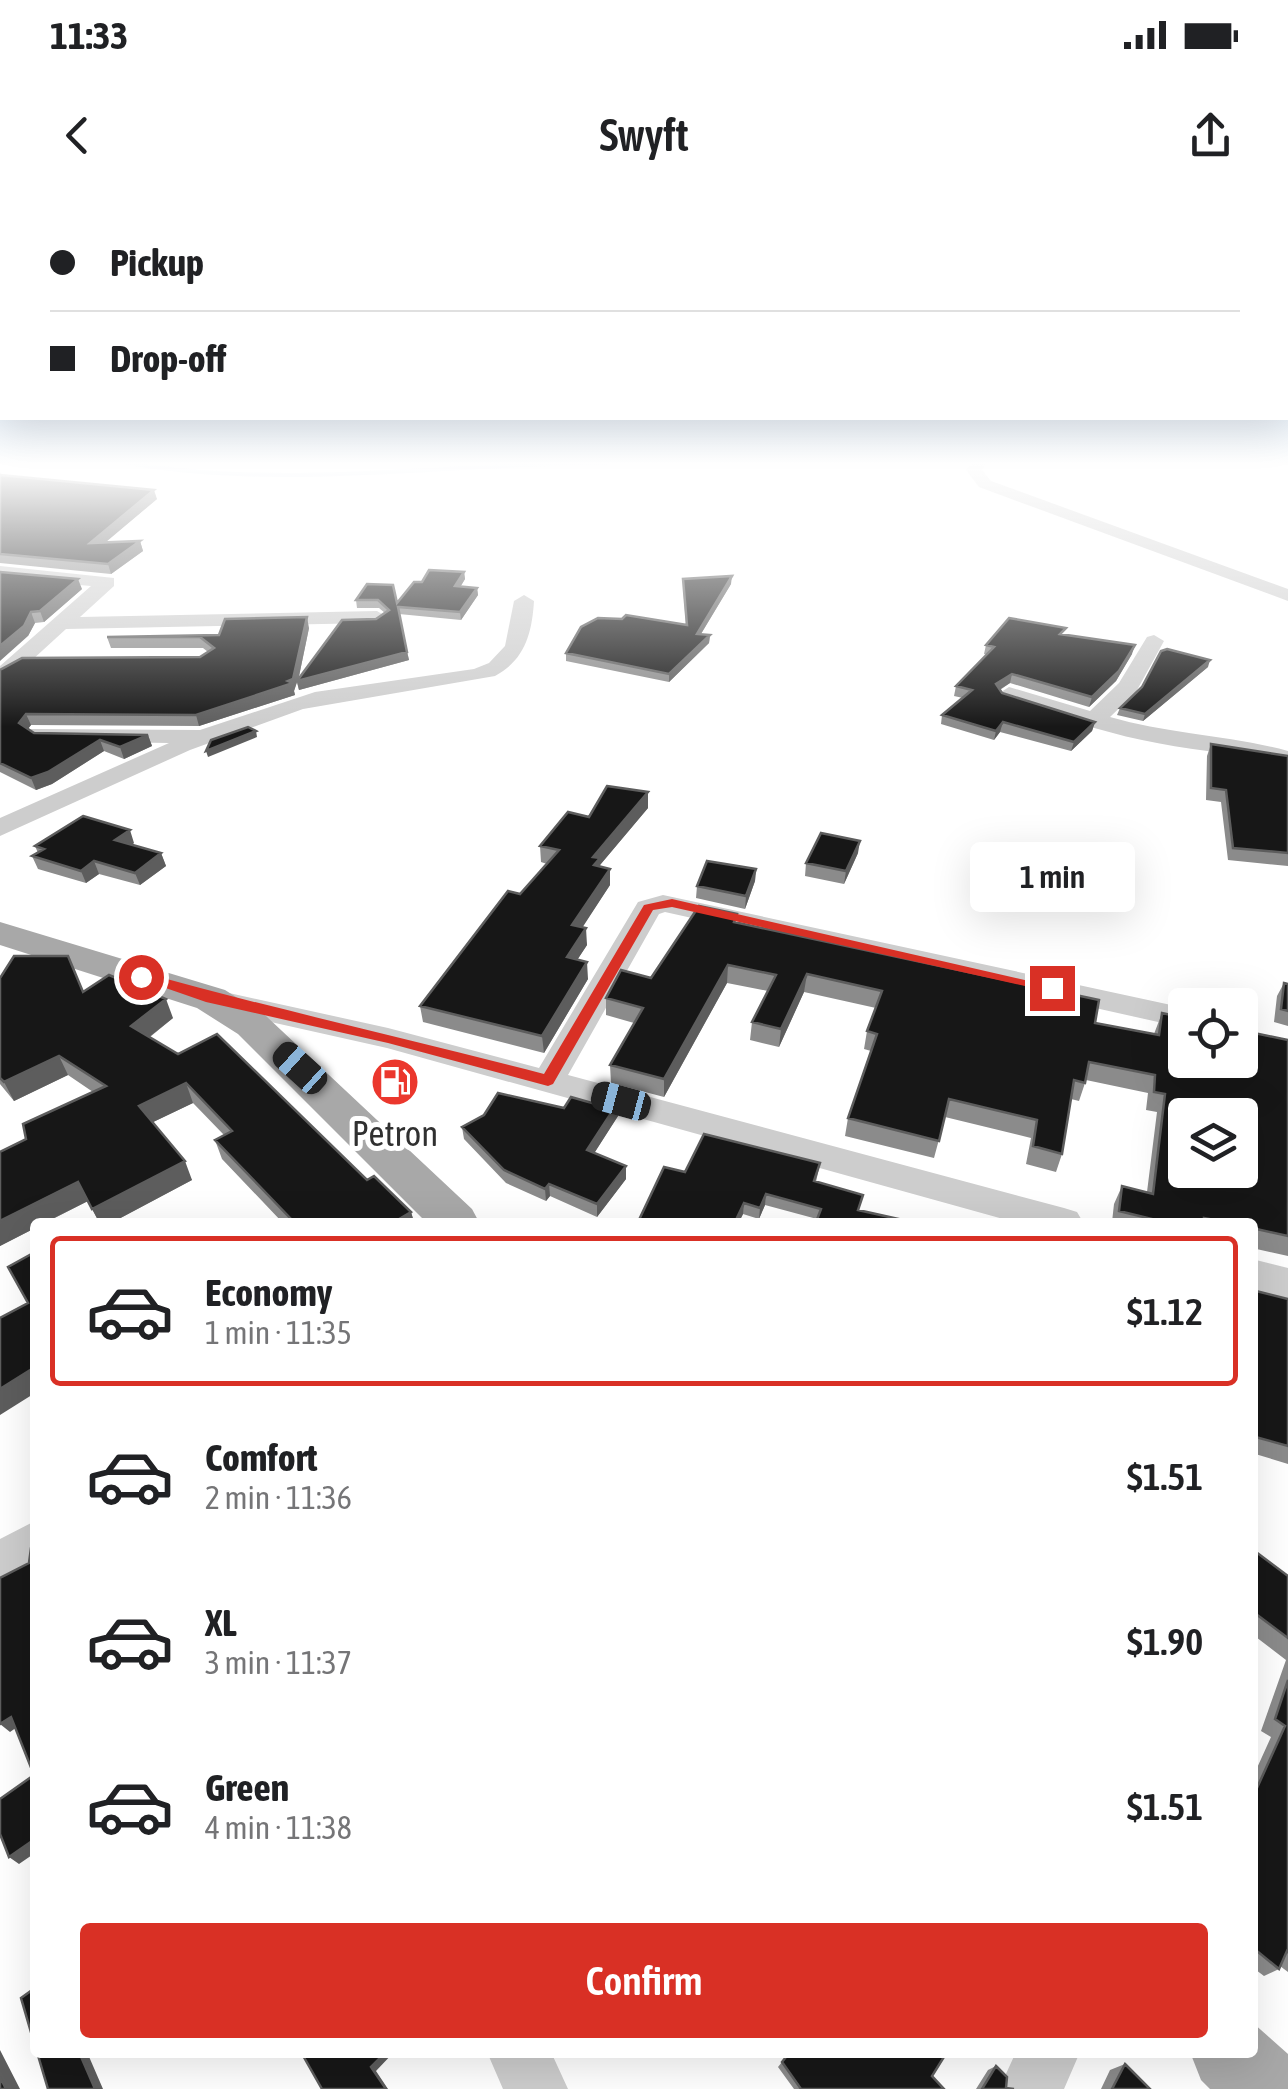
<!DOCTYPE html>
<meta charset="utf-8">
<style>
:root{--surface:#fff;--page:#f6f6f6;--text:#202124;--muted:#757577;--line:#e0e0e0;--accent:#d93025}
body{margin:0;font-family:"Asap Condensed",sans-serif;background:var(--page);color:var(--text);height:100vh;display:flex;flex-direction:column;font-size:38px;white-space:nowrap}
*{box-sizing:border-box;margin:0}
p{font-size:32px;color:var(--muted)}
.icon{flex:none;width:55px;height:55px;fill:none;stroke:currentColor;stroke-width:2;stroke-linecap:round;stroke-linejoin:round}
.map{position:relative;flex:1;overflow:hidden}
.side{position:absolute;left:30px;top:1018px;width:1228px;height:840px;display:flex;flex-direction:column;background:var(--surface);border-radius:10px;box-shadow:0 10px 40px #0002}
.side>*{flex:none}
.top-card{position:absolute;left:0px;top:0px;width:1290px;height:220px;box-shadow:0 10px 40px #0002;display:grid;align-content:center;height:220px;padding:0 50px;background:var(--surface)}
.buttons{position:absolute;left:1168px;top:788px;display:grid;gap:20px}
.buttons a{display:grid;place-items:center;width:90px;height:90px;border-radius:10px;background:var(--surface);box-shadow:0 10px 40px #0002;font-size:50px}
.end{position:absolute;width:45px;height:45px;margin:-22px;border:12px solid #d93025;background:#fff;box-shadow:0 0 0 5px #fff}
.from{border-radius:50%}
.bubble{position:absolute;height:70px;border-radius:10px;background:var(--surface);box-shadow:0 10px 40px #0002;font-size:32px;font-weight:600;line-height:70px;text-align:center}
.car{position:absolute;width:30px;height:60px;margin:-30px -15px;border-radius:12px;box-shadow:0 0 8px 2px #0007;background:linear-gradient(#222 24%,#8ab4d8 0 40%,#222 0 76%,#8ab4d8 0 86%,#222 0)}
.top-card b{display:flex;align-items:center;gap:35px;height:95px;font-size:38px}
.top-card b+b{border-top:2px solid var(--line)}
.top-card i{width:25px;height:25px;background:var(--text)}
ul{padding:18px 0 0;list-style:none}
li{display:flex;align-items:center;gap:30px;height:150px;margin:0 20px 15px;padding:0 30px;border:5px solid transparent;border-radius:10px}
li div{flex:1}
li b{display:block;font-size:38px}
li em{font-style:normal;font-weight:600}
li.on{border-color:var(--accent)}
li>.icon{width:90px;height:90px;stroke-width:1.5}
.action{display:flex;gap:20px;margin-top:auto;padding:20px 50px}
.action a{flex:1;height:115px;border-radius:10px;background:var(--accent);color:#fff;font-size:40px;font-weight:600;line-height:115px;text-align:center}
.status{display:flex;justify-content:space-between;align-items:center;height:70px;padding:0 50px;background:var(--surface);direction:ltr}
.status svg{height:28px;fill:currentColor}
header{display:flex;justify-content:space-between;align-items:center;height:130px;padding:0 50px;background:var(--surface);font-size:45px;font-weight:600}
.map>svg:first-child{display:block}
</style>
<div class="status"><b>11:33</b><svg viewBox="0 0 49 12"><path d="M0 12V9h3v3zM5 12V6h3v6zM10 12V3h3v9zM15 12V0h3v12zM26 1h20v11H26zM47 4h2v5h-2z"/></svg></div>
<header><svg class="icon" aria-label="back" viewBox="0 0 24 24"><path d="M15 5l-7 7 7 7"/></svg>Swyft<svg class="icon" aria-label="share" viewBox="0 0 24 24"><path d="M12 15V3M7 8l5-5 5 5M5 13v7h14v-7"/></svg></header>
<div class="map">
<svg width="1288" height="1889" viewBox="0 0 1288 1889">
<rect width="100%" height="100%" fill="#fff"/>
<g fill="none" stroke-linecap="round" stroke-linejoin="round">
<path stroke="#c9daed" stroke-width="4" d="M127,263C285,290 446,263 606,263"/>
<path fill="#cdcdcd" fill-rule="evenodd" d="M972,263H986L982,270L991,281L1288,389V401L979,287L966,270Z
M0,366L114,378V386L80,417L377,411L387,417L377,423L66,429L8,482L0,483V466L91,386L0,378Z
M524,395L534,401C532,433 525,460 495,476L303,509L190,550L0,636V618L169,543L39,541L27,534L31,529L200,530L315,492L474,469L489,463L505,446L514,401Z
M1154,435L1164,441L1136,492L1110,517C1168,534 1229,535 1288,551V565C1240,553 1191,551 1142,540C1094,530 1049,513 1001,499L998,494L1009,487L1090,511L1119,483L1147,437Z
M663,695L1185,808V828L665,712L659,714L568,875L1064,1008L1077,1012L1083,1022H1014L387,848L200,806L196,799L200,792L211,789L388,828L539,868L638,702Z
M1252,1059L1288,1068V1100L1252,1090Z
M35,1321V1369L0,1388V1339Z
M487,1852H551L568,1889H503Z
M1016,1852H1080L1064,1889H999Z"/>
<path fill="#a8a8a8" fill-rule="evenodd" d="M0,722L225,790L266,816L472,1009L479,1022H426L238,834L197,808L0,745Z
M1252,1822L1288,1854V1889H1210L1201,1880L1190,1852H1252Z"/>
</g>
<path fill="#8b8b8b" d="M0,272L1,275L157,299L105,342L140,341L143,351L111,374L0,363Z
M0,372L82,389L44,422L35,423L28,436Z
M464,372L465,379L460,387L477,388L478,395L461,420L399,414L409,460L299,490L297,482L294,491L295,495L199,526L31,525L28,529L34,533L148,535L152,546L124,559L104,551L52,584L36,590L0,572V470L200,457L208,452L203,448H111L107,437L219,435L309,428L298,481L385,413L379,408H357L356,400L367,384L397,403L422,382Z
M731,384L701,434L710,435L709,443L669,482L566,461V453L686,425L683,387Z
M1064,434L1132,454L1116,481L1089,507L1010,483L1000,490L1002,493L1095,522L1092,531L1071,551L1000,532L994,540L941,524L942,515L963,498L954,496L956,486L987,455L984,454L986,445Z
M1208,467L1143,521L1117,515L1120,508L1142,487Z
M1211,544L1288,556V666L1228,660L1221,602L1206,600L1207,556Z
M648,592V608L600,665L610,685L582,727L587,745L577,760L588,779L544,853L423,822L420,806L547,664L541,662L540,646L589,617Z
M134,643L131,645L161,653L166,666L140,685L99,674L86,683L38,669L32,656L38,653L35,646Z
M858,653L844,684L805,676L806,663Z
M756,669L755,681L745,709L696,698L697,686Z
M737,714L736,722L1095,823L1154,834L1162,813L1288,840V1056L1252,1048V1022H1112L1114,1004L1122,986L1147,992L1157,912L1146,910L1148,893L1086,880L1079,901L1071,899L1062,954L1056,972L1026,964L1031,938L945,917L934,958L845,936L848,918L871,851L864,849L867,831L876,808L804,792L779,847L750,840L752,822L768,791L727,783L664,897L611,883L610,865L634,823L606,815V798L651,778Z
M0,778L83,792L173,818L150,837L367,980L411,1012L414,1022H282L222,959L215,940L224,935L193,903L153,922L192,980L113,1022H99L88,1001L0,1046V952L26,939L93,892L68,875L14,901L0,884Z
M1284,783L1288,784V826L1274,822L1277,796Z
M592,903L617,904L618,916L594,953L626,979L597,1017L550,996L546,1001L506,983L464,939L462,927Z
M820,963L816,982L863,995L817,1019L765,1005L759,1019L743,1014L739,1022H638L685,972Z
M1252,1090L1288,1099V1264L1252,1253Z
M1252,1349L1288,1376V1772L1280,1766L1279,1769L1264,1776L1252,1767V1579L1271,1537L1261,1531L1286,1460L1252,1434Z
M790,1852L932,1876L944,1889H794L778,1867Z
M1125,1864L1150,1889H1101L1110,1870Z
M996,1866L1006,1888L1014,1889H976L988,1870Z"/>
<path fill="#5d5d5d" d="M154,290L157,299L93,353L90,343Z
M140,341L143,351L111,374L108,364Z
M464,372L465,379L456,394L455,386Z
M732,376L731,384L696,442L697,434Z
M78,379L82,389L44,422L40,411Z
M477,388L478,395L461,420L460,412Z
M31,412L35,423L28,436L0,461V446Z
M307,417L309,428L298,481L407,452L409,460L299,490L297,482L294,491L295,495L199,526L196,515Z
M710,435L709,443L669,482V474Z
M1135,445L1132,454L1116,481L1089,507L1092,497Z
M1210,460L1208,467L1143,521L1145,514Z
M1012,474L1010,483L994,493L996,484Z
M26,514L31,525L23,535L19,523Z
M1003,522L1000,532L994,540L996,531Z
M1095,522L1092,531L1071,551L1074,542Z
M256,531L257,537L208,557L206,551Z
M148,535L152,546L124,559L120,547Z
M100,540L104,551L52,584L36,590L31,578Z
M648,592V608L600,665V674L594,682L593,657Z
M130,630L134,643L120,653L115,640Z
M860,641L858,653L844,684L846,671Z
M161,653L166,666L140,685L135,673Z
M94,661L99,674L86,683L81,671Z
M610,669V685L573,742L572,725Z
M756,669L755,681L745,709L746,696Z
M586,728L587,745L568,774L567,757Z
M587,762L588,779L544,853L542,836Z
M728,765L727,783L664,897V879Z
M807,774L804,792L779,847L781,829Z
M166,799L173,818L139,845L131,826Z
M59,856L68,875L14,901L4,882Z
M186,883L193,903L147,925L139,906Z
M617,904L618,916L588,963L587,950Z
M185,961L192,980L113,1022H99L92,1009Z
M626,966V979L597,1017V1004Z
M78,982L88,1001L46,1022H35V1028L0,1046V1021Z
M549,984L550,996L546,1001L545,989Z
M766,994L765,1005L759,1019L760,1008Z
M744,1003L743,1014L739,1022H735Z
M411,1012L414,1022H394Z
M35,1167V1193L0,1215V1189Z
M11,1517L20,1525L10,1532L0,1524Z
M35,1639V1653L19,1664L9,1657Z
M0,1850L20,1889H6L0,1877Z
M79,1852H87L103,1889H95Z
M386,1852H394L376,1871L388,1889H386L371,1867Z"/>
<path fill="#171717" stroke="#5d5d5d" stroke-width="2.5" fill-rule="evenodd" d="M0,275L154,290L90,343L140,341L108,364L0,354Z
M429,370L464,372L455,386L477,388L460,412L398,407L407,452L297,481L342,420L376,419L389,410L378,400H356L367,384L393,385L397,403L414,382H422Z
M0,372L78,379L40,411L31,412L24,426L0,446Z
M732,376L697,434L710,435L669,474L566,453L581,427L598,418L622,419L626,415L687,425L683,379Z
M307,417L293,479L288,481L293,483L196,515L26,514L19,523L34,533L148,535L120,547L100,540L48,572L31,578L0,563V470L22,458L200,457L214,448L200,437H107L219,435L225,419Z
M1009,418L1066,428L1060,434L1135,445L1119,471L1092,497L1012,474L996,484L1002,493L1095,522L1074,542L1003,522L996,531L942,515L972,490L956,486L994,447L986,445Z
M1167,449L1210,460L1145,514L1120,508L1142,487L1161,451Z
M248,527L256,531L206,551L211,540Z
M1211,544L1288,556V653L1233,648L1226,590L1211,588Z
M607,586L648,592L593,657L600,658L594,665L610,669L572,725L586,728L567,757L587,762L542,836L420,806L508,691L520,694L559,650L540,646L568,612L589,617Z
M83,616L130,630L115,640L161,653L135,673L94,661L81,671L32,656L44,649L35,646Z
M821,633L860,641L846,671L806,663Z
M707,661L756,669L746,696L697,686Z
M699,706L737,714L734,722L1099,800L1095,823L1159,835L1162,813L1185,818V860H1240V830L1288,840V1036L1252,1028V1022H1225L1204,1018V1022H1164L1119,1011L1122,986L1153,994L1165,894L1154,892L1155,875L1089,862L1085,883L1074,880L1062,954L1033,946L1037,920L949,899L939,941L848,918L877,834L867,831L882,791L807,774L781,829L752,822L776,775L728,765L664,879L610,865L643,808L606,798L621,770L651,778ZM1185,915H1240V970H1185Z
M14,756H68L83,792L109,775L166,799L131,826L178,854L217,834L367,980L374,976L411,1012L394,1022H294L215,940L232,931L186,883L139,906L185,961L92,1009L78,982L0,1021V952L26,939L23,924L106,886L59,856L4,882L0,878V778Z
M1284,783L1288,784V811L1281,809Z
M498,893L564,908L571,897L592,903L595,898L617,904L587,950L626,966L597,1004L549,984L545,989L504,970L462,927L484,915Z
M704,934L820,963L814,981L863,995L858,1010L912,1022H816L821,1009L766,994L760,1008L744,1003L735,1022H638L664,967L685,972Z
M35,1052V1167L0,1189V1118L28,1103L8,1067Z
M1252,1090L1288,1099V1246L1252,1236Z
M35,1345V1639L9,1657L0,1634V1599L34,1575L11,1517L0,1524V1378L29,1363L31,1348Z
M1252,1349L1288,1376V1438L1252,1411Z
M1288,1480V1752L1287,1751L1279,1769L1252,1747V1599L1285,1526L1275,1519Z
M35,1788V1846L21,1798Z
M37,1852H79L95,1889H48Z
M301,1852H386L371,1867L386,1889H322Z
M790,1852H947L932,1876L944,1889H801L782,1862Z
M1125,1864L1150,1889H1112Z
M996,1866L1007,1877L1006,1888L1014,1889H982Z
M0,1877L6,1889H0Z"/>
<linearGradient id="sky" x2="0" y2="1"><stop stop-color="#9bc3ea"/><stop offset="0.5" stop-color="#fff"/><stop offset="1" stop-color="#fff" stop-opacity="0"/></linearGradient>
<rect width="1288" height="527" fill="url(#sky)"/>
<path fill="#d93025" d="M672,699L1059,788L1052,792L672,707L653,710L553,884L548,886L388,843L206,802L134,777L141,772C274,809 410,839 544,874L644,705Z"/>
<defs>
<g id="fuel-disc" transform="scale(2.5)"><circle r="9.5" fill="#eb372d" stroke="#fff"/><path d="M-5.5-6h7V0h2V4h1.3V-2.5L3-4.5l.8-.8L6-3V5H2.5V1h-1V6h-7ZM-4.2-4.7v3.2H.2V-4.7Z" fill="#fff"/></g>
</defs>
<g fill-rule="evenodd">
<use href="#fuel-disc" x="395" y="882"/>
</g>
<g text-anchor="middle" stroke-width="10" stroke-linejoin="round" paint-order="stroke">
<g font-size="35" fill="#303030" stroke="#fff">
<text x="395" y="946">Petron</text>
</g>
</g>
</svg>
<div class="buttons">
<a><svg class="icon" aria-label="locate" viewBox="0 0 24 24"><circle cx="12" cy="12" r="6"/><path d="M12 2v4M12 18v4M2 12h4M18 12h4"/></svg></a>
<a><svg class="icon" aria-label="layers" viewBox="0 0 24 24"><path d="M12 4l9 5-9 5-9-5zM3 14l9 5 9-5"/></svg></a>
</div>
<i class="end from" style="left:141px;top:777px"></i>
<i class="end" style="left:1052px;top:788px"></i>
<div class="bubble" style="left:970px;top:642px;width:165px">1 min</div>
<i class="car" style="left:300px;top:868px;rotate:312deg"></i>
<i class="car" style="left:621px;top:901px;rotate:285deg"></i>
<div class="top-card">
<b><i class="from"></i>Pickup</b>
<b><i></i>Drop-off</b>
</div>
<section class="side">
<ul>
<li class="on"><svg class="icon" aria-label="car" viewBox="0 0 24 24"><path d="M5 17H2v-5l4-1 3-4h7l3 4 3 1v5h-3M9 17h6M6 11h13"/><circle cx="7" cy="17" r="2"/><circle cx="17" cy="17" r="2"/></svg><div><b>Economy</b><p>1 min · 11:35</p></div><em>$1.12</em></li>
<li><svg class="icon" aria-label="car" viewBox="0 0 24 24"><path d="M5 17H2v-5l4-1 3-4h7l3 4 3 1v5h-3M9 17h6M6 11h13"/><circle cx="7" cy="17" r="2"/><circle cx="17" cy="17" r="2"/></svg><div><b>Comfort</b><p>2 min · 11:36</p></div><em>$1.51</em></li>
<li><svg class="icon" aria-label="car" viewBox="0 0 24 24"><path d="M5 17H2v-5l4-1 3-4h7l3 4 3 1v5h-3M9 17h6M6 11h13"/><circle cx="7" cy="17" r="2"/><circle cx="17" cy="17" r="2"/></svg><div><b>XL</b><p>3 min · 11:37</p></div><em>$1.90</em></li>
<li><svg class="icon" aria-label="car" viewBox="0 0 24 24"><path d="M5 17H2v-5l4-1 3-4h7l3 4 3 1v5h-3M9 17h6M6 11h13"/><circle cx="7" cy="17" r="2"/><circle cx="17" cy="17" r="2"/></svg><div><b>Green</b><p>4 min · 11:38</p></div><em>$1.51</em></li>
</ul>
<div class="action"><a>Confirm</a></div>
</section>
</div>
